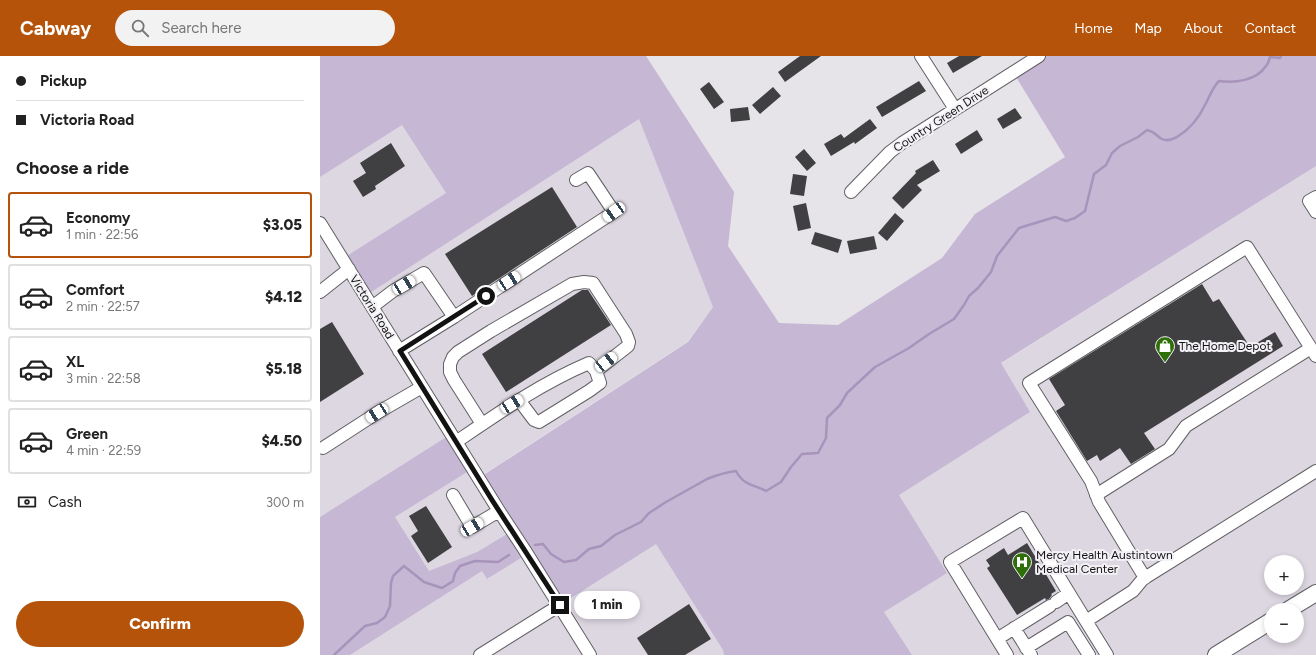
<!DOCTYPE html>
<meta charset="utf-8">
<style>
:root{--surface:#fff;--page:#f2f2f2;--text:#222;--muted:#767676;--line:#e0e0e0;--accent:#b45309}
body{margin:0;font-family:Figtree,sans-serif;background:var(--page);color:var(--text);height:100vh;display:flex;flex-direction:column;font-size:15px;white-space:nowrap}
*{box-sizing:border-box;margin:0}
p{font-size:13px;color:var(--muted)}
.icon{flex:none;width:22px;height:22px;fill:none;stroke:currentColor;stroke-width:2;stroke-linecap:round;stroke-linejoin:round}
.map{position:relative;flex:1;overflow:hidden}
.details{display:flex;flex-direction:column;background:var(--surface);width:320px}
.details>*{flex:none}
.banner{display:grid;align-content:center;height:88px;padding:0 16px;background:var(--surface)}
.tools{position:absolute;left:944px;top:499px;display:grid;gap:8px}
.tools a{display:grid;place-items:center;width:40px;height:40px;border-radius:50%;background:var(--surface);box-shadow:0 2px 6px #0003;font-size:20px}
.end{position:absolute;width:18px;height:18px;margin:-9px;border:5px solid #121213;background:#fff;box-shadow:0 0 0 2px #fff}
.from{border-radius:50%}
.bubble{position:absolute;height:28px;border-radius:14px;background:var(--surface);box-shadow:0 2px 6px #0003;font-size:13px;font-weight:800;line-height:28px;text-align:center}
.car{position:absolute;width:12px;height:24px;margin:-12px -6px;border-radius:5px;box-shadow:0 0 3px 1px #0007;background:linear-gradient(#fff 24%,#345 0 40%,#fff 0 76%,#345 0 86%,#fff 0)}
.banner b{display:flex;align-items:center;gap:14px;height:38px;font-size:15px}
.banner b+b{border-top:1px solid var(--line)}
.banner i{width:10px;height:10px;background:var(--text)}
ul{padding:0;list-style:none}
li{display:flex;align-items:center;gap:12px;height:66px;margin:0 8px 6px;padding:0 8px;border:2px solid var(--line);border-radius:4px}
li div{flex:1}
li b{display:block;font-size:15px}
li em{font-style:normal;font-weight:800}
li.current{border-color:var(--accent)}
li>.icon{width:36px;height:36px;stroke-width:1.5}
h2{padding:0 16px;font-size:18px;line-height:48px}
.pay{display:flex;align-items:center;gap:10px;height:44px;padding:0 16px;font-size:15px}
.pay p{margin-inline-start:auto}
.cta{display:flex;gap:8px;margin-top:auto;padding:8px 16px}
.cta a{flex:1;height:46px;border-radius:24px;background:var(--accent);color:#fff;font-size:16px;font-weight:800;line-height:46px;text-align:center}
header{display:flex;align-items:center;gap:24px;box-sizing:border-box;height:56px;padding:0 20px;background:var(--accent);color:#fff}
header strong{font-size:19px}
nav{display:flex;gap:22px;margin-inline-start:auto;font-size:14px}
.search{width:280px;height:36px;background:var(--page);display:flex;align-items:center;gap:10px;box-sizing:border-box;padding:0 14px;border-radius:22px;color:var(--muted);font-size:15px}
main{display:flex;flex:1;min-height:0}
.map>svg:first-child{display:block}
</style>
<header>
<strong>Cabway</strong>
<div class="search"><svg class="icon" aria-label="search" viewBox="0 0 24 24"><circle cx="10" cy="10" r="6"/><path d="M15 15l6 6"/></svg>Search here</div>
<nav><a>Home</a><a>Map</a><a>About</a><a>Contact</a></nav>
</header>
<main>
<section class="details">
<div class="banner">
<b><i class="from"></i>Pickup</b>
<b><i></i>Victoria Road</b>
</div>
<h2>Choose a ride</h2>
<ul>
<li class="current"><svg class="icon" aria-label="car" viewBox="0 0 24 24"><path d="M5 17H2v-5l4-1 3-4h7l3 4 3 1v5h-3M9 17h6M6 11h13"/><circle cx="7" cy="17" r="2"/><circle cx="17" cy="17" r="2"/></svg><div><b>Economy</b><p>1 min · 22:56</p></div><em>$3.05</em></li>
<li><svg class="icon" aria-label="car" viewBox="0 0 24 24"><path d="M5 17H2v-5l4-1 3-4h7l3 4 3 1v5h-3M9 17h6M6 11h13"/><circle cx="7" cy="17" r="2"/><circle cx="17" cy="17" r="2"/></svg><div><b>Comfort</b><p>2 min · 22:57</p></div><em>$4.12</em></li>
<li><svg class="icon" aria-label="car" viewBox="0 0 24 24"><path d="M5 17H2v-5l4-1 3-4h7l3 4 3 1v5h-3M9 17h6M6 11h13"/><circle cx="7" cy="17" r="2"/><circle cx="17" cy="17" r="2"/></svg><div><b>XL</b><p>3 min · 22:58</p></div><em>$5.18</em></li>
<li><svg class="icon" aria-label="car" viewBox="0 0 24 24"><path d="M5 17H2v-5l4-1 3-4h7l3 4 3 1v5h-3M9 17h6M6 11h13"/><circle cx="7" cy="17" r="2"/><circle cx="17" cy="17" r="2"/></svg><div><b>Green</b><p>4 min · 22:59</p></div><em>$4.50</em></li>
</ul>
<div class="pay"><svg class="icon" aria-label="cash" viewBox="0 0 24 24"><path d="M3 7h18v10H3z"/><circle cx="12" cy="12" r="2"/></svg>Cash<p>300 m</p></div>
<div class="cta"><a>Confirm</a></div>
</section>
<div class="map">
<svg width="996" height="599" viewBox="0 0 996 599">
<rect width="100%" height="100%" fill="#e6e4e9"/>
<path fill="#ddd7e2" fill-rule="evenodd" d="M319,63L393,251L367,286L158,422L192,475L157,496L109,515L75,461L152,413L131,378L0,461V121L82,69L126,137L22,203L45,239Z
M996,110V599H592L564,556L627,516L578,439L710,356L680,308ZM951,506H977V532H951ZM951,554H977V580H951Z
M336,487L403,594L404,599H30L162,515L168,523L207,497L240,549Z"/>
<path fill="#c6b7d5" d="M0,0H326L414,136L408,190L459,267L518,269L622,202L655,158L745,101L693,16L719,0H996V110L681,307L710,356L579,439L627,517L564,556L592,599H404L403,594L336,488L240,549L207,498L167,523L162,515L30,599H0V461L131,378L152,413L75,461L109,515L157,496L192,475L159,422L368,286L393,251L319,63L45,240L22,203L126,137L82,69L0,121Z"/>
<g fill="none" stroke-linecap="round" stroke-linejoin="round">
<path stroke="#a894bb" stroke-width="2.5" d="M215,489L223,488L231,498L244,506L256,504L269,493L281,490L295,479L321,466L329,457L346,446L387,423C397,419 406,416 416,415C424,430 433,428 446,435L461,426L471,411L482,398L498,397L506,382L507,362L520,349L527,337L555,311L589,292L609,278L634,263L644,249L649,240L658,232L671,216L677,200L699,172L735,161L746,165L755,162L765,155L774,118L786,109L792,97L800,90L818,81L827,74C836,76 836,80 842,83C848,86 853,83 857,81C870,73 879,62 885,49C890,40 892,32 899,25C915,27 936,25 946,10C948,8 949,4 950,1L960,2L961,0
M14,599L45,570L57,567L65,561L70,550L71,527L73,520L84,510L104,526L122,532L133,525L135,517L140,510L155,505L178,506L189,499"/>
</g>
<path fill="#403f42" d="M480,0H501L465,26L458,16Z
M639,0H662L633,17L627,7Z
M599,25L606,35L562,61L556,51Z
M389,26L404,46L394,53L380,33Z
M453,31L461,40L440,58L432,49Z
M428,51L430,64L411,66L410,53Z
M695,52L702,62L683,73L677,63Z
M550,63L557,72L535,88L534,86L511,100L504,88L521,78L524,82Z
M657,74L663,84L641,98L635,88Z
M71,87L85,110L55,130L56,133L43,141L33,125L46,117L40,107Z
M484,93L496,107L487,115L475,101Z
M613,104L620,115L597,129L602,134L583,153L572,142L596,117L595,115Z
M473,118L487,120L484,140L470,138Z
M232,131L257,171L152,240L125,198Z
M486,147L491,172L478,175L473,150Z
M575,157L584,165L567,185L558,177Z
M495,176L522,184L518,197L491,188Z
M554,180L557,193L530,198L527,185Z
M882,228L893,246L899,243L930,291L955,276L963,290L824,377L835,393L811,408L800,392L780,405L777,399L767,405L736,355L745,349L729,323Z
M262,234H268L291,269L186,336L162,298Z
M12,266L44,318L0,346V273Z
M106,450L132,491L108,507L91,480L98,475L89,460Z
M707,487L736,535L731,538L732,539L729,543L726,544L725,542L697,559L667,512L670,510L666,504L684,492L688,499Z
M369,548L391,583L365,599H328L317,582Z"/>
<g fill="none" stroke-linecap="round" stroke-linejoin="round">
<g stroke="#626064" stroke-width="14">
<path id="minor" d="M601,0L635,53
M531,136L570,96L582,87L719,0
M996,141L989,145L996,156
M0,167L179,455L204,493L270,599
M0,236L29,213
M52,251L73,235L104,217L134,261L79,295
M134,261L294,156L268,117L256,124
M199,344L214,364L219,366L269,335L280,327L276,315
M136,386C180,356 220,328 269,307L276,315L308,290L309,286L306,278L273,227L264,226L252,228L171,275L138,296L133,301L130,308V316L134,324L162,368
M3,392L57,357L102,331
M133,439L152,471L179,455
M776,439L849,393L866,370L991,292
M825,522L779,446L771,425L709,327L927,191L996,300
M736,546L749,537
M694,572L711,599
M677,583L730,550
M706,592L748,566L769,599
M160,599L240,549
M687,599L630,506L703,462L766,565
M787,599L766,565L813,535L823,523L996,415"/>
</g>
<g stroke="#626064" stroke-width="18">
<path id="major" d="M968,554L996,537
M896,599L951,565"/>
</g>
<use href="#minor" stroke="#fff" stroke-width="12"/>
<use href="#major" stroke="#fff" stroke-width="16"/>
</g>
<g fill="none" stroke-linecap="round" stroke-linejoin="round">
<path stroke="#121213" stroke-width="5" d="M166,240L80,295L172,444L240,549"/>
</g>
<defs>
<g id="shop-pin" transform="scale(1)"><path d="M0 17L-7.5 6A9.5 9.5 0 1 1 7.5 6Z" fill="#2e6f08" stroke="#f3f1f6"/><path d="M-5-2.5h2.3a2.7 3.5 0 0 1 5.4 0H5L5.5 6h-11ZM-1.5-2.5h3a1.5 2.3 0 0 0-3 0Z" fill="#fff"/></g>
<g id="hospital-pin" transform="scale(1)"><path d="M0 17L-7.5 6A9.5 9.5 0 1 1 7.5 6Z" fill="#2e6f08" stroke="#f3f1f6"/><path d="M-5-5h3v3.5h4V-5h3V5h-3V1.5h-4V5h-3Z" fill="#fff"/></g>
</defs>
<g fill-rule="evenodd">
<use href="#shop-pin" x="845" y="290"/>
<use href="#hospital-pin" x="702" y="506"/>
</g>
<g text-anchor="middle" stroke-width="4" stroke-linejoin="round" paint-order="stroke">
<g font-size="12" fill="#121213" stroke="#f3f1f6">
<text transform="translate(621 63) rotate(-33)" y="4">Country Green Drive</text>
<text transform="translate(52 251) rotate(58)" y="4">Victoria Road</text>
</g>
<g font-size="12" fill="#121213" stroke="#f3f1f6" text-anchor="start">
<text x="859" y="294">The Home Depot</text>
<text x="716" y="503">Mercy Health Austintown<tspan x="716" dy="14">Medical Center</tspan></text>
</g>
</g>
</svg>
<div class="tools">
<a>+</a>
<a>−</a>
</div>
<i class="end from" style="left:166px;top:240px"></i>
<i class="end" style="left:240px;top:549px"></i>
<div class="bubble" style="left:254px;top:535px;width:66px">1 min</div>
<i class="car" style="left:294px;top:156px;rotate:236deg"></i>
<i class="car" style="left:189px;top:225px;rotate:57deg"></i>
<i class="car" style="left:84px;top:229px;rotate:59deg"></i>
<i class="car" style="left:286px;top:306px;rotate:52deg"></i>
<i class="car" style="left:192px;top:348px;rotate:59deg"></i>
<i class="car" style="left:57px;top:357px;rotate:237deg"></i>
<i class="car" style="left:152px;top:471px;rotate:59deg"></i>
</div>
</main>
